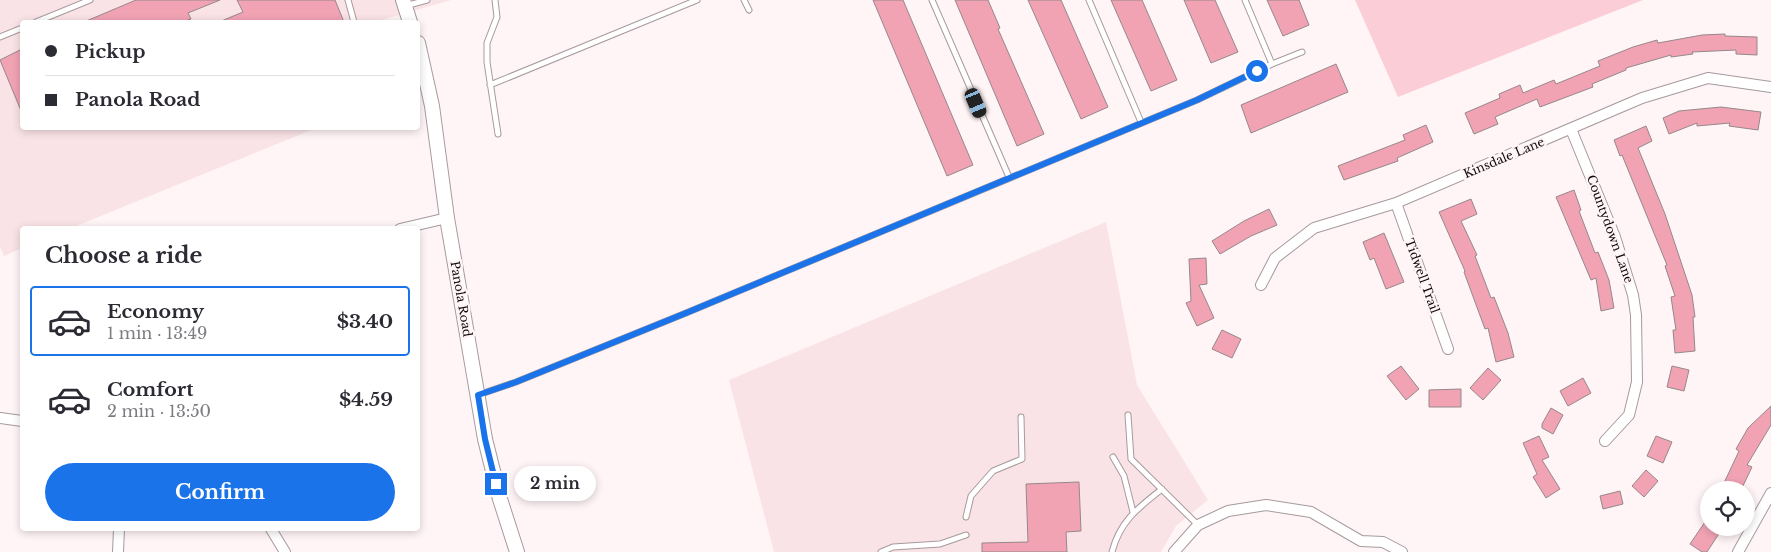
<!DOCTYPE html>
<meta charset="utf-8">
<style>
:root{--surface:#fff;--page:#f7f7f7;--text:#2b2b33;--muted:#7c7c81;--line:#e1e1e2;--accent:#1a73e8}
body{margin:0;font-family:"Libre Baskerville",serif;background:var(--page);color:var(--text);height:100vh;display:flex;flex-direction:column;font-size:19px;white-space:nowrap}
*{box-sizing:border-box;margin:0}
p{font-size:16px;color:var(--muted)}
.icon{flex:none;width:28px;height:28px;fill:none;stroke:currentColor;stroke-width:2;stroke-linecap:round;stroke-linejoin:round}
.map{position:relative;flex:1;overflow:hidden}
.drawer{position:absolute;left:20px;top:226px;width:400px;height:305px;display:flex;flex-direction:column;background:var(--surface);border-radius:5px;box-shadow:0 2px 8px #0003}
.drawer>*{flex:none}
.banner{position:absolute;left:20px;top:20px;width:400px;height:110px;border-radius:5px;box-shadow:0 2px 8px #0003;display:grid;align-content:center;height:110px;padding:0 25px;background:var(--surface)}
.controls{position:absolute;left:1700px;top:481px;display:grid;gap:10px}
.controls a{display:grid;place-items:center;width:55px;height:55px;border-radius:50%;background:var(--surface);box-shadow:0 2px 8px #0003;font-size:25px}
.end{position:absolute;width:22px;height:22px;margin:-11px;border:6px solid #1a73e8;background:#fff;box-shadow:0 0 0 2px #fff}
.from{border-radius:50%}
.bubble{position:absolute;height:35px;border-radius:18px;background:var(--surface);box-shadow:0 2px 8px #0003;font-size:16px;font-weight:700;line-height:35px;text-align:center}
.car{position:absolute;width:15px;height:30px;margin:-15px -8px;border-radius:6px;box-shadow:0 0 4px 1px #0007;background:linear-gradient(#222 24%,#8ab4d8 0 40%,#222 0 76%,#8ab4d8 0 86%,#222 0)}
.banner b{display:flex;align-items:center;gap:18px;height:48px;font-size:19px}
.banner b+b{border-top:1px solid var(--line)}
.banner i{width:12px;height:12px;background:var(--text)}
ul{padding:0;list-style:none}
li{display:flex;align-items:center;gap:15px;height:70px;margin:0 10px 8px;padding:0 15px;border:2px solid transparent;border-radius:5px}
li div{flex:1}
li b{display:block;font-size:19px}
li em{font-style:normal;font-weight:700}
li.selected{border-color:var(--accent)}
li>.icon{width:45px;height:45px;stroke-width:1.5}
h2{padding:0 25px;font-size:22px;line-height:60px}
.primary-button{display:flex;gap:10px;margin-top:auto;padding:10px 25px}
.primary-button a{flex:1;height:58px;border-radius:30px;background:var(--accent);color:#fff;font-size:20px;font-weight:700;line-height:58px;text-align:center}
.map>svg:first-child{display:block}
</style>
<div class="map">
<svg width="1771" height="552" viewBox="0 0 1771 552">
<rect width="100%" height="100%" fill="#fff4f6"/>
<path fill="#fae3e7" d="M0,0H451L375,22H22V128H316L69,229H22V248L4,256L0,247Z
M1106,222L1137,385L1208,500L1176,526L1161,552H774L729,380Z"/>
<path fill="#fbced7" d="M1355,0H1643L1398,97Z"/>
<path fill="#f1a3b4" stroke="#95888a" d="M136,0H220L188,13L191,19L182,22H84Z
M237,0H335L344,22H219L243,12Z
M873,0H903L973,165L947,176Z
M955,0H988L1000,28L998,29L1044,134L1017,146Z
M1028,0H1061L1108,107L1081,119Z
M1111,0H1142L1177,80L1151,91Z
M1184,0H1215L1238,52L1211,63Z
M1267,0H1299L1309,25L1283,36Z
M1725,34V36L1757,37V55L1736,54V50L1692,52L1693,54L1671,57V55L1626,68V70L1592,84L1593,87L1540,107L1537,99L1495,117L1498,124L1474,134L1465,113L1500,98L1499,94L1520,85L1523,93L1554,80L1556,84L1600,66L1598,61L1633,47L1657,40L1658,43L1702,35Z
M22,49V113L0,60Z
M1336,64L1348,92L1251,133L1241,105Z
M1721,107L1761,112L1758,130L1729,126L1730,123L1697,126V123L1669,134L1663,118L1679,111Z
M1426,125L1433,142L1397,158L1398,161L1344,180L1338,166L1405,140L1403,135Z
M1646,126L1652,141L1638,148L1665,214L1692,295L1695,317H1693L1695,351L1675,353L1673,330H1676L1671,297L1675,296L1665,266L1667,265L1622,155L1620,156L1614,140Z
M1574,190L1581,210L1579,211L1595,253L1598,252L1609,280L1614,308L1601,311L1596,278L1591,280L1556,197Z
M1471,199L1477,214L1461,221L1477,255L1475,256L1491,298L1494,297L1508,333L1514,357L1496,362L1488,328L1485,329L1464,272L1465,271L1439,212Z
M1269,209L1277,225L1251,236L1220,254L1212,241L1244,221Z
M1384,233L1404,282L1386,289L1374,258L1370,260L1363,242Z
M1206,258L1207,284L1199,285L1214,318L1197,326L1186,303L1191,301L1189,259Z
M1222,330L1241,339L1232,358L1212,349Z
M1401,366L1419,389L1406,400L1387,376Z
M1672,366L1689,370L1684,391L1667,387Z
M1488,368L1501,380L1483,400L1470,388Z
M1583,378L1591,393L1568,406L1560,391Z
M1461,389V407H1429V390Z
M1771,406V425L1747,465L1752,467L1741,490L1724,483L1739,451L1736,449L1748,428Z
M1551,408L1563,415L1553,434L1542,428V424Z
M1539,436L1549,457L1542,460L1560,489L1546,498L1533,477L1537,474L1523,443Z
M1656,436L1672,442L1663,463L1647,456Z
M1646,470L1658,481L1644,497L1632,486Z
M1079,482L1081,531L1066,532L1067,552H982V543L1028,542L1026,484Z
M1620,491L1623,504L1603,509L1600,496Z
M1705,522L1709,524V528H1713L1720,532L1707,552H1702L1690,544Z"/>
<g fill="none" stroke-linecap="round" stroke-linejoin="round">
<g stroke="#a69a9c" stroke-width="7">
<path id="service" d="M348,0L354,22
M495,0L497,17L487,43V62L498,134
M744,0L749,10
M932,0L1009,177
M1089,0L1141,122
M405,6L427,0
M36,22L90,0
M0,37L22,28
M1272,64L1302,52
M490,85L697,0
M478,395L516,382L686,313L1197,100L1272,64L1245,0
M1128,415L1131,459L1198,525
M1113,457L1124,476L1133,512
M966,517L971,496L993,471L1022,459L1021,417
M881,552L893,547L940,544L966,535
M1112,552C1120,521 1138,508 1162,489"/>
</g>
<g stroke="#a69a9c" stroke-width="12">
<path id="minor" d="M1571,129L1615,237L1633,295L1636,315L1637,382L1629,415L1605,441
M1396,203L1448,349
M400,229L447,218
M1261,285L1275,258L1314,228L1396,203L1642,98L1708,78L1771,87
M0,418L22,421
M271,529L285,552
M118,552L119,529
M1174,552L1198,525L1228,511L1266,505L1311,512L1361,541L1383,542L1402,552
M1738,552L1771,493"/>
</g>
<g stroke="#a69a9c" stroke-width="16">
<path id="secondary" d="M403,0L410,22
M418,43L432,106L447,218L485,439L500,499L517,552"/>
</g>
<use href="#service" stroke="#fff" stroke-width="5"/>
<use href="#minor" stroke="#fff" stroke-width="10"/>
<use href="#secondary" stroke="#fff" stroke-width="14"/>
</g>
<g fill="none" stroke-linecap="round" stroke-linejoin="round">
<path stroke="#1a73e8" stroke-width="6" d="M496,484L485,439L478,395L516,382L686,313L1197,100L1257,71"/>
</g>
<g text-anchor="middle" stroke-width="5" stroke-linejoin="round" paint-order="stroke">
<g font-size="12" fill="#0e0a0b" stroke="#fff4f6">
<text transform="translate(1504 158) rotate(-23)" y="4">Kinsdale Lane</text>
<text transform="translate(1610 229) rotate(70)" y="4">Countydown Lane</text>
<text transform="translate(1422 276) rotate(70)" y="4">Tidwell Trail</text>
<text transform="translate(461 299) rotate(80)" y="4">Panola Road</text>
</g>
</g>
</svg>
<div class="controls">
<a><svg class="icon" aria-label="locate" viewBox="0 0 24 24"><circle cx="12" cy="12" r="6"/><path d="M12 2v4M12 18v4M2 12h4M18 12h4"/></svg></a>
</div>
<i class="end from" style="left:1257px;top:71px"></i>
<i class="end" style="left:496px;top:484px"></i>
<div class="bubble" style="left:514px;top:466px;width:82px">2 min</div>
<i class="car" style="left:976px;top:103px;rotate:157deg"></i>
<div class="banner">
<b><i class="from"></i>Pickup</b>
<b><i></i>Panola Road</b>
</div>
<section class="drawer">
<h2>Choose a ride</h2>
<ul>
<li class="selected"><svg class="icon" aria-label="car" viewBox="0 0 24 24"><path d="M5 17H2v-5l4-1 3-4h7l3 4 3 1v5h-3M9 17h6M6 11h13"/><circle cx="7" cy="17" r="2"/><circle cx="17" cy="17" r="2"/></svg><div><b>Economy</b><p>1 min · 13:49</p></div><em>$3.40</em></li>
<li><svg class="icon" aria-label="car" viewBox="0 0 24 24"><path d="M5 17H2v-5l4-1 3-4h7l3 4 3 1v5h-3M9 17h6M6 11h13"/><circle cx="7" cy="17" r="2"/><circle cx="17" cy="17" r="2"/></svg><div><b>Comfort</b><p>2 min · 13:50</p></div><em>$4.59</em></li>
</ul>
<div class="primary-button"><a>Confirm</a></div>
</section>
</div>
